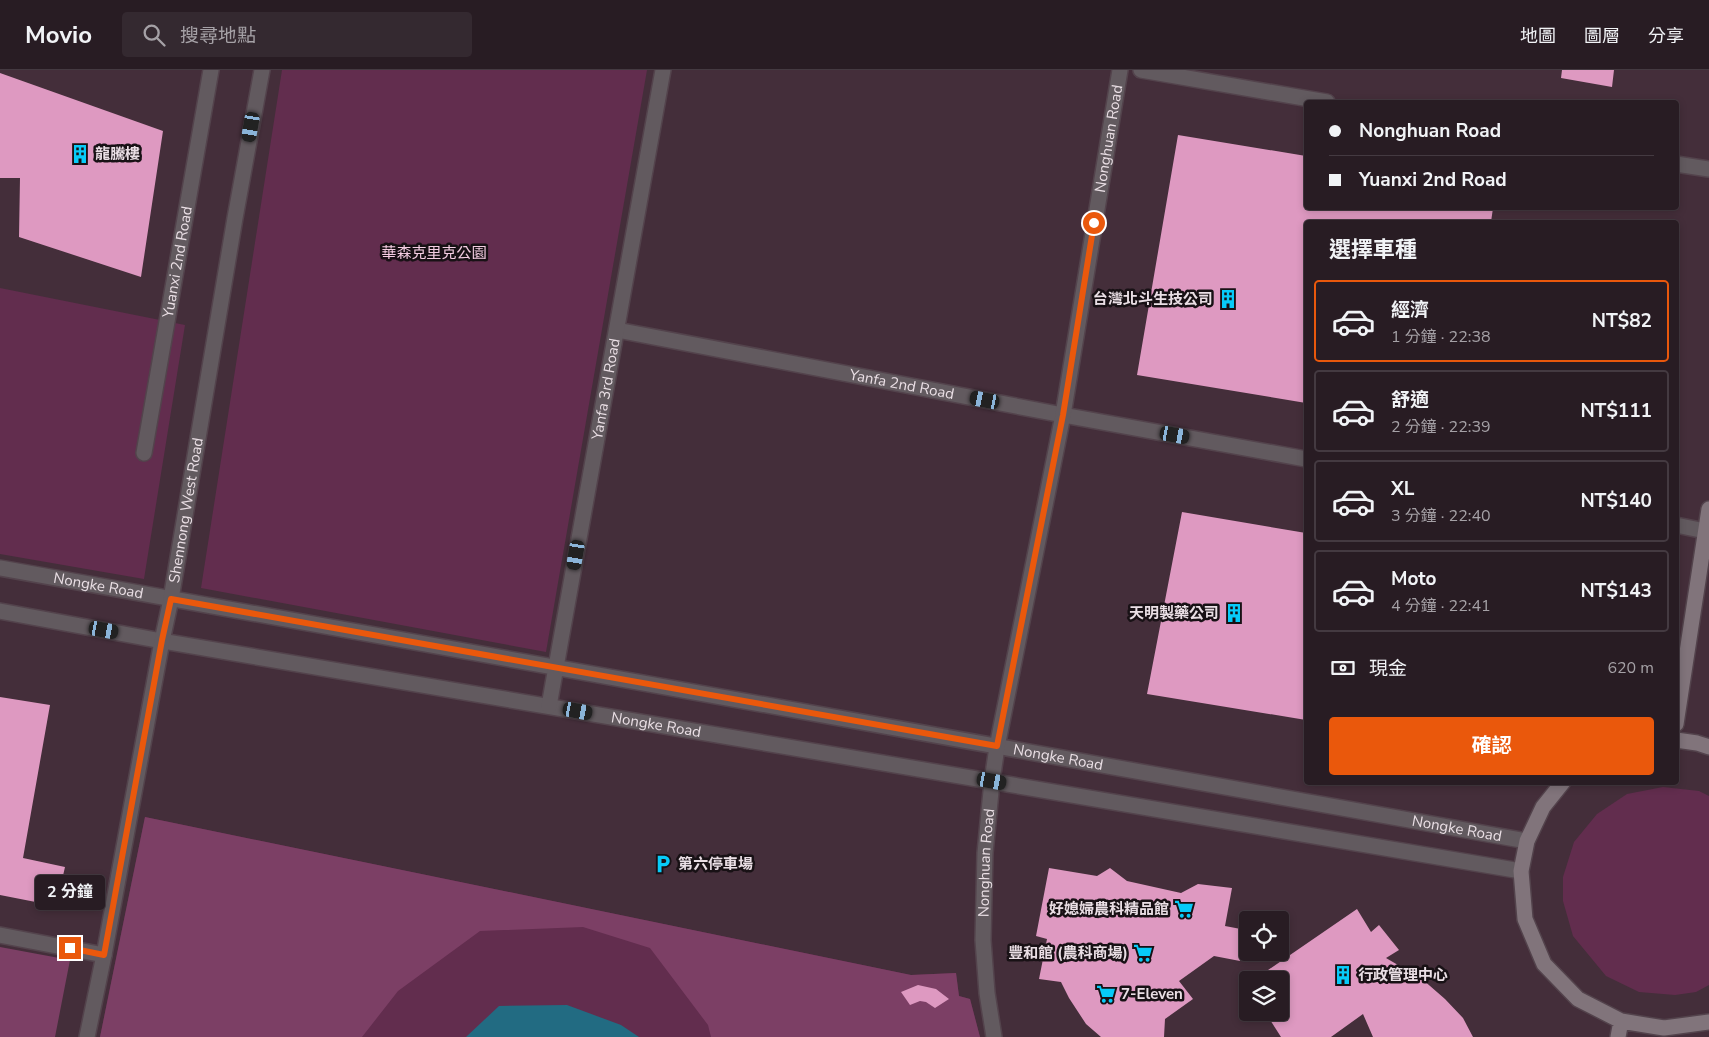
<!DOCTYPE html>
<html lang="zh-TW">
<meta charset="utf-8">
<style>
:root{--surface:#281c23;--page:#342930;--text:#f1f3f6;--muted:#a5a1a6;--line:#443a41;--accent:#ea580c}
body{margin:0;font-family:"Nunito Sans","Noto Sans TC",sans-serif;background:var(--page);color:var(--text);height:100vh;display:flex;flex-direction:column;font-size:19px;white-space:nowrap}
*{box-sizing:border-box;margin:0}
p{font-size:16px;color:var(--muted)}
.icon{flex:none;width:28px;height:28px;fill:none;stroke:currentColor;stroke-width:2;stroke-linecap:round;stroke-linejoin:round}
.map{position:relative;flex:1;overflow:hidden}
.side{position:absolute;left:1304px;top:150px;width:375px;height:565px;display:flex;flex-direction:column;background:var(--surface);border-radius:5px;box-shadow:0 2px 8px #0003,0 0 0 1px var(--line)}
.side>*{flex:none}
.banner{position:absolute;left:1304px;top:30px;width:375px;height:110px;border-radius:5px;box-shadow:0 2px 8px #0003,0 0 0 1px var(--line);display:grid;align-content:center;height:110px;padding:0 25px;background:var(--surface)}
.fabs{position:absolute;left:1239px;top:841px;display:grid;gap:10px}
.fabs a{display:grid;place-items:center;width:50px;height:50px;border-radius:5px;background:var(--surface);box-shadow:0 2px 8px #0003,0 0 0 1px var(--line);font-size:25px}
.end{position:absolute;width:22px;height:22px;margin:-11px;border:6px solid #ea580c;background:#fff;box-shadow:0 0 0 2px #fff}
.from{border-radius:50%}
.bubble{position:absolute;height:35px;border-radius:5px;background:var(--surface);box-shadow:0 2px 8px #0003,0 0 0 1px var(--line);font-size:16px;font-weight:700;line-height:35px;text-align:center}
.car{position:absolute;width:15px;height:30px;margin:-15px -8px;border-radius:6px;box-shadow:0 0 4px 1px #0007;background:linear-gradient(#222 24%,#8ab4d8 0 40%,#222 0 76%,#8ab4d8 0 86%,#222 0)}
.banner b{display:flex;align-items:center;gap:18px;height:48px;font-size:19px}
.banner b+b{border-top:1px solid var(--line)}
.banner i{width:12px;height:12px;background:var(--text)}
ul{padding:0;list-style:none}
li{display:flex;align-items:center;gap:15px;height:82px;margin:0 10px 8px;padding:0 15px;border:2px solid var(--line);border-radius:5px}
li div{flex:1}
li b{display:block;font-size:19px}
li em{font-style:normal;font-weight:700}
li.current{border-color:var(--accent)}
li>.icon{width:45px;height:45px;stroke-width:1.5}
h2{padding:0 25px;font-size:22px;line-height:60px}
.pay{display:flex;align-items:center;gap:12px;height:55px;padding:0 25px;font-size:19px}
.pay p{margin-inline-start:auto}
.primary-button{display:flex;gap:10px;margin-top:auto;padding:10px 25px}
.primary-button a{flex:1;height:58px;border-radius:5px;background:var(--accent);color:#fff;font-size:20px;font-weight:700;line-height:58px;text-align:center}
header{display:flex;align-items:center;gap:30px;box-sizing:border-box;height:70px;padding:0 25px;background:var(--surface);border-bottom:1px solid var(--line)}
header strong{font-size:24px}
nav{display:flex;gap:28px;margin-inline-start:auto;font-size:18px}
.search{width:350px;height:45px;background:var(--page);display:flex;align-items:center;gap:12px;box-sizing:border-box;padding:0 18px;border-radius:5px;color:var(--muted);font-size:19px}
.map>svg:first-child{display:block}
</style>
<header>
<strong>Movio</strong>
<div class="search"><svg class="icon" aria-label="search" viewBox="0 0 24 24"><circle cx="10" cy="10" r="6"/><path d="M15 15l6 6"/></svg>搜尋地點</div>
<nav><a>地圖</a><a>圖層</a><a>分享</a></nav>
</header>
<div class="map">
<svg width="1709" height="967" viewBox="0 0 1709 967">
<rect width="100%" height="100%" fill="#36252f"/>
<path fill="#442e3a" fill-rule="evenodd" d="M0,0H1709V967H0ZM1306,32H1676V138H1306ZM1306,152H1676V712H1306ZM1248,850H1280V882H1248ZM1248,910H1280V942H1248Z"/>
<path fill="#622d4e" d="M282,0H647L546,582L201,518Z
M0,218L185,255L144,509L0,484Z
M1663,717L1699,721L1709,726V915L1696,922L1675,925L1639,922L1606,906L1573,866L1563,831V807L1574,772L1597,744L1627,724Z
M145,747L911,905L956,903L959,926L970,929L980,967H100Z"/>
<path fill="#7c3f65" d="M145,747L911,905L956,903L959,926L970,929L980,967H711L708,955L650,878L583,857L480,861L398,921L362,967H100Z
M0,877L70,890L55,967H0Z"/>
<path fill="#226b82" d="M567,935L621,955L639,967H466L499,936Z"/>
<path fill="#de99c1" d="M1562,0H1614L1612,17L1561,8Z
M0,3L163,61L141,207L19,167L20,108H0Z
M1178,65L1306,86V138H1493L1491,152H1306V333L1137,305Z
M1182,442L1306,463V650L1147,624Z
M0,627L50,635L23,788L65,797L56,836L0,825Z
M1049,798L1097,806L1110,798L1127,811L1181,823L1198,814L1232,818L1225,856L1246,860L1240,891L1214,886L1179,911L1193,929L1165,949L1164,967H1101L1086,954L1069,928L1061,912L1039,909L1047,869L1036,866Z
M1357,839L1371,862L1379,855L1399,880L1386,888L1422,909L1445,929L1463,948L1473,967H1373L1363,944L1331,967H1281L1265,942H1280V910H1274L1268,900Z
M918,915L936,919L949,929L935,938L926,932L920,931L910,935L901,922Z"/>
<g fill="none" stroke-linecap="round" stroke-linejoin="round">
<g stroke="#53434c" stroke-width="18">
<g id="street">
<path d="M1141,0L1327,32"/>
<path d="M1676,94L1709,99"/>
<path id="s1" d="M617,260L1063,345L1306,389"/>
<path id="s2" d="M144,383L211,0"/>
<path d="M1676,455L1705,461"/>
<path id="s3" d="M0,498L1527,771"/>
<path id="s4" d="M0,541L162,571L1521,801"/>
<path id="s5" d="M549,636L663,0"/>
<path d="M0,865L104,885"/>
<path id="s6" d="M87,967L104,885L162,571L171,529L235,148L262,0"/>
<path id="s7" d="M994,967L987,923L983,870L985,783L992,711L997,677L1063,345L1120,0"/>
</g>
</g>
<g stroke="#53434c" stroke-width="18">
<path id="secondary" d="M1676,654L1709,439
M1676,670L1697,673L1709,677
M1563,712L1543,737L1527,771L1521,801L1525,849L1544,894L1578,929L1621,951L1664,958L1709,952
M1618,967L1621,951"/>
</g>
<use href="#street" stroke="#625a5f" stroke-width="15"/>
<use href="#secondary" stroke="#81747b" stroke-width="15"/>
</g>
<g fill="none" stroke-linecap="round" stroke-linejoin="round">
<path stroke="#ea580c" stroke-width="6" d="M70,878L104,885L162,570L171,529L997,676L1063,345L1094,153"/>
</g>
<defs>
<g id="building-bare" transform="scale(1.5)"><path d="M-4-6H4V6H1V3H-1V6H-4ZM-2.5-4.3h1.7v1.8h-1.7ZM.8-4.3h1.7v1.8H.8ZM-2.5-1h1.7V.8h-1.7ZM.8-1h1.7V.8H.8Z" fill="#07cbf9" stroke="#181115" stroke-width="2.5" paint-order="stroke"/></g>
<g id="parking-bare" transform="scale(1.5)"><path d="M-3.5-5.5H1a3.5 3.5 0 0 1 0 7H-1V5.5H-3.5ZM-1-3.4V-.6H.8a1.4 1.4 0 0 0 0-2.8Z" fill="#07cbf9" stroke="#181115" stroke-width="2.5" paint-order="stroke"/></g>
<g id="supermarket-bare" transform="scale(1.5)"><path d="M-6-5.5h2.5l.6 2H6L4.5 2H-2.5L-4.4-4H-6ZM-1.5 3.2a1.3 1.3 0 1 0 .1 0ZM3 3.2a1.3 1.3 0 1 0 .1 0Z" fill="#07cbf9" stroke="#181115" stroke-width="2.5" paint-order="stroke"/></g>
</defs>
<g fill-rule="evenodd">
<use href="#building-bare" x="80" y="84"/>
<use href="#building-bare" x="1228" y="229"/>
<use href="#building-bare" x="1234" y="543"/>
<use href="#parking-bare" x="663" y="794"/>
<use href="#supermarket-bare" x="1184" y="839"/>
<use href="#supermarket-bare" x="1143" y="883"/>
<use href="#building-bare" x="1343" y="905"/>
<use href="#supermarket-bare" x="1106" y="924"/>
</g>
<g text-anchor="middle" stroke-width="5" stroke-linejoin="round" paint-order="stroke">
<g font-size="15" fill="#eadfe5" stroke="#181115">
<text dy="5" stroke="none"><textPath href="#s7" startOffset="910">Nonghuan Road</textPath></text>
<text dy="5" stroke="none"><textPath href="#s2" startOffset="194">Yuanxi 2nd Road</textPath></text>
<text dy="5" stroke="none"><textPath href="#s1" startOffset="290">Yanfa 2nd Road</textPath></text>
<text dy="5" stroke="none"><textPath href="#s5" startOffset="322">Yanfa 3rd Road</textPath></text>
<text dy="5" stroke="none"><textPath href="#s6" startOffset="536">Shennong West Road</textPath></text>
<text dy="5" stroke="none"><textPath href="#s3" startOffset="100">Nongke Road</textPath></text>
<text dy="5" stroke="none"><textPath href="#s4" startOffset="666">Nongke Road</textPath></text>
<text dy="5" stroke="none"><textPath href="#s3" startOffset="1075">Nongke Road</textPath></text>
<text dy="5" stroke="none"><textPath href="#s3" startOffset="1480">Nongke Road</textPath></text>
<text dy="5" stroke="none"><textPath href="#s7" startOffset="175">Nonghuan Road</textPath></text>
</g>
<g font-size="15" font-weight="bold" fill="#eadfe5" stroke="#181115" text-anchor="start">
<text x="95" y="89">龍騰樓</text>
<text x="1213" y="234" text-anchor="end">台灣北斗生技公司</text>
<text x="1219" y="548" text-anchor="end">天明製藥公司</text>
<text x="678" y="799">第六停車場</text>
<text x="1169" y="844" text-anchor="end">好媳婦農科精品館</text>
<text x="1128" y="888" text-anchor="end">豐和館 (農科商場)</text>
<text x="1358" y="910">行政管理中心</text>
<text x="1121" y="929">7-Eleven</text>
</g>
<g font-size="15" fill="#f4cde2" stroke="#181115">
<text x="434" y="188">華森克里克公園</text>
</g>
</g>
</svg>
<div class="fabs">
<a><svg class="icon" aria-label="locate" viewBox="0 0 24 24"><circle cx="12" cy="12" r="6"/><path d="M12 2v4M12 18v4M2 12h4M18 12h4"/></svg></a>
<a><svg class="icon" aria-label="layers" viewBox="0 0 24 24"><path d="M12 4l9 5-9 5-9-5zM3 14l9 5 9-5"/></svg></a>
</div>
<i class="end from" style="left:1094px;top:153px"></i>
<i class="end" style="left:70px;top:878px"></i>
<div class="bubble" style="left:35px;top:805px;width:70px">2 分鐘</div>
<i class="car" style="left:251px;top:57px;rotate:190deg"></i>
<i class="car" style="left:985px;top:330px;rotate:281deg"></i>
<i class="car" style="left:1175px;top:365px;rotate:100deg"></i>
<i class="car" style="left:576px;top:485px;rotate:190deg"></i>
<i class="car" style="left:104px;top:560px;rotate:100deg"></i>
<i class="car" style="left:578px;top:641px;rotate:100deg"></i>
<i class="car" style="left:992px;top:711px;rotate:100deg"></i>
<div class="banner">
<b><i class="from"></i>Nonghuan Road</b>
<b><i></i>Yuanxi 2nd Road</b>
</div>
<section class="side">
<h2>選擇車種</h2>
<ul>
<li class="current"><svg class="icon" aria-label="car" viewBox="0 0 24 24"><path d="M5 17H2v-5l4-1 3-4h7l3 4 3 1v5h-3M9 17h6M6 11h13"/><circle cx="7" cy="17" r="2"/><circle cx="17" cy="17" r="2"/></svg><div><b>經濟</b><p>1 分鐘 · 22:38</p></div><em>NT$82</em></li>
<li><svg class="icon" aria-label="car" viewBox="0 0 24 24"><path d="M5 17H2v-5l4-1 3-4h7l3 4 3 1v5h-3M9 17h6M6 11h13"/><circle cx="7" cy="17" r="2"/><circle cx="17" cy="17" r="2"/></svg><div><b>舒適</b><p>2 分鐘 · 22:39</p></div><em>NT$111</em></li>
<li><svg class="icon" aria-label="car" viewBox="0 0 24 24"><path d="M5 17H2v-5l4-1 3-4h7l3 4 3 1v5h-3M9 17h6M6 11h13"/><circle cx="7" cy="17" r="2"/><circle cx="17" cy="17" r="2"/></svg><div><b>XL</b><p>3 分鐘 · 22:40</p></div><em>NT$140</em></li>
<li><svg class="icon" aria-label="car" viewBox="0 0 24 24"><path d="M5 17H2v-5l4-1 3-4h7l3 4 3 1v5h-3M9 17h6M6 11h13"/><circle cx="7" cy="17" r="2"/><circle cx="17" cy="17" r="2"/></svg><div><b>Moto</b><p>4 分鐘 · 22:41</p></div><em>NT$143</em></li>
</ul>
<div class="pay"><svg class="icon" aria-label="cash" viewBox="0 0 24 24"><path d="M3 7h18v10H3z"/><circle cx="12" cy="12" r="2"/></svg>現金<p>620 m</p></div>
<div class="primary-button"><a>確認</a></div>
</section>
</div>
